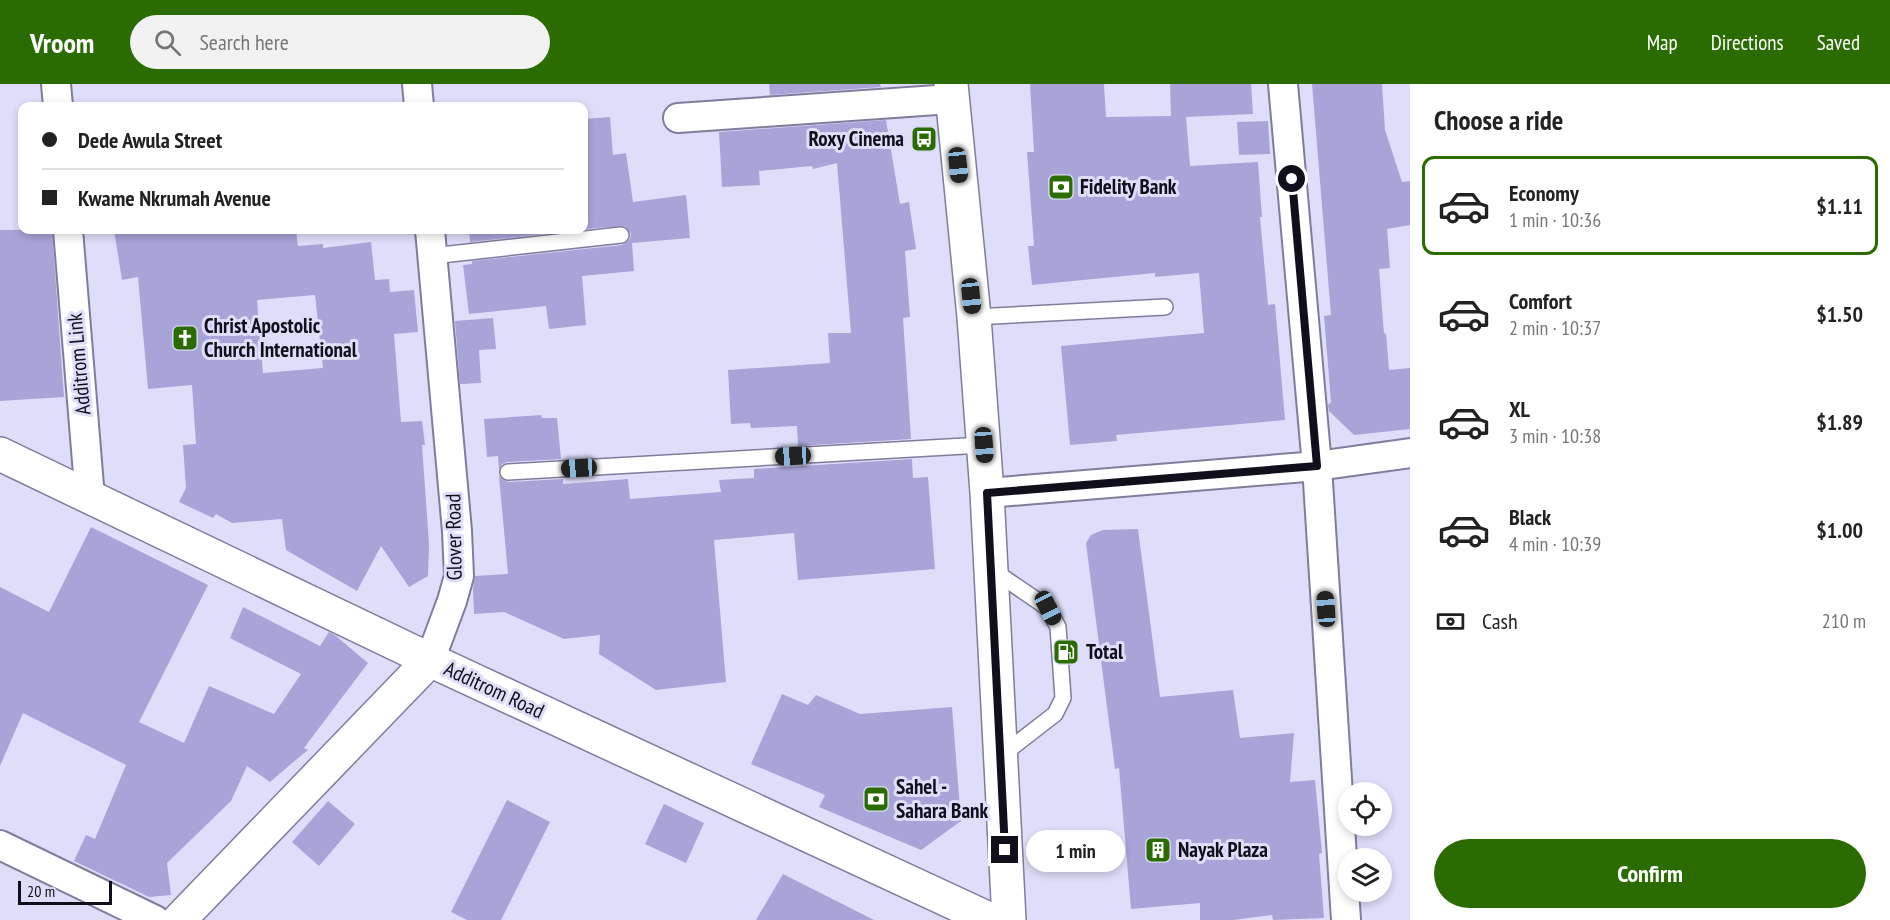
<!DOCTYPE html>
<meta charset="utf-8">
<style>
:root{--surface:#fff;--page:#f2f2f2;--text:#222;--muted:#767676;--line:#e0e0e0;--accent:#2a6c02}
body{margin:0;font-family:"PT Sans Narrow",sans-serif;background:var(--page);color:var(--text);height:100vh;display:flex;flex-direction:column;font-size:22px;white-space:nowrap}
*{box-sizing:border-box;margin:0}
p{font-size:20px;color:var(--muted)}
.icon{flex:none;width:33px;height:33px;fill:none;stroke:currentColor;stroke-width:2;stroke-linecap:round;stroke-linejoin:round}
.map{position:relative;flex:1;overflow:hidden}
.sheet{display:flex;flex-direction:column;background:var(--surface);width:480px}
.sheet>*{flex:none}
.banner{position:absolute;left:18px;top:18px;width:570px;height:132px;border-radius:12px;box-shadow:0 3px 9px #0003;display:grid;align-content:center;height:132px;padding:0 24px;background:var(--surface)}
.controls{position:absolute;left:1338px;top:698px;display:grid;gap:12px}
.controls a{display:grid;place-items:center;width:54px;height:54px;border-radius:50%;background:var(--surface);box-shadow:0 3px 9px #0003;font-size:30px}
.scale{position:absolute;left:18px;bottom:15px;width:94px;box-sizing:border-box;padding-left:6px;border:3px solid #100f1b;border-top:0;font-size:16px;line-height:21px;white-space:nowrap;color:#100f1b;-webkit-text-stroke:4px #dfdefa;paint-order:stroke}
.end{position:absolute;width:27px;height:27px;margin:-14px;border:8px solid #100f1b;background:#fff;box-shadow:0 0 0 3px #fff}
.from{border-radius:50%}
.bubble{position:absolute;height:42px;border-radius:21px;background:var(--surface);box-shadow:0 3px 9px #0003;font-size:20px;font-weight:700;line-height:42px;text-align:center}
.car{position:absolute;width:18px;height:36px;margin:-18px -9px;border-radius:8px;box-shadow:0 0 4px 2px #0007;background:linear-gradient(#222 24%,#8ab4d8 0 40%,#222 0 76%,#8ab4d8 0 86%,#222 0)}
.banner b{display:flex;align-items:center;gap:21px;height:57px;font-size:22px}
.banner b+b{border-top:2px solid var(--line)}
.banner i{width:15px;height:15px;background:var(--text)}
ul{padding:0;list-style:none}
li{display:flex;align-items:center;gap:18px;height:99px;margin:0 12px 9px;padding:0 12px;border:3px solid transparent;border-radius:12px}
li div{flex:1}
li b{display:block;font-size:22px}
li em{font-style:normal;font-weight:700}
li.active{border-color:var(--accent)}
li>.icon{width:54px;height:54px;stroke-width:1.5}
h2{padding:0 24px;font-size:27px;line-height:72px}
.pay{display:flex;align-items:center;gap:15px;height:66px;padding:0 24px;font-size:22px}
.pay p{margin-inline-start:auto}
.button{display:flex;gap:12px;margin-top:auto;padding:12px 24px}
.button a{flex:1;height:69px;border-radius:36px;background:var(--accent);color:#fff;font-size:24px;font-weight:700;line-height:69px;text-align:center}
header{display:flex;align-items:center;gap:36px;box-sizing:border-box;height:84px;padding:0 30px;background:var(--accent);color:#fff}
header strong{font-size:28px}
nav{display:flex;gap:33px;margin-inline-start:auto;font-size:21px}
.search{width:420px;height:54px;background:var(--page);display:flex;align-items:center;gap:15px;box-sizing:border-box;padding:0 21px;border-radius:33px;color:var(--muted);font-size:22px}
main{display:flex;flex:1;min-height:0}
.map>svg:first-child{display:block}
</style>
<header>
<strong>Vroom</strong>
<div class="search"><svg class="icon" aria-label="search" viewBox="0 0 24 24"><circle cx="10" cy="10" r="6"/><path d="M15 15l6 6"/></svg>Search here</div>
<nav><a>Map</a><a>Directions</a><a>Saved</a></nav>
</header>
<main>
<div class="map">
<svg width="1410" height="836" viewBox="0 0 1410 836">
<rect width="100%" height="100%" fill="#dfdefa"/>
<path fill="#a8a4d8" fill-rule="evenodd" d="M769,0H880L881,3L770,11Z
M1030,0H1104L1106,33L1171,32L1170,0H1251L1253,30L1186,33L1190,82L1258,78L1262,133H1260L1268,221L1275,220L1285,336L1116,351L1117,357L1070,361L1061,262L1204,249L1199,189L1155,193V189L1032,201L1028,162H1034L1027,68H1034Z
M1312,0H1382L1385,46L1402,98L1410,97V141L1387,145L1390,184L1379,185L1384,250L1386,249L1389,286L1410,284V345L1354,351L1329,327L1328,321L1331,318L1324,232L1331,231Z
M610,33L613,71L626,69L633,118L686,111L690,154L632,159L634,187L582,192L586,241L549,245L546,222L469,230L463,181L472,180V177L622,161L630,155L631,149L624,142L584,145V35Z
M886,36L900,120L909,118L916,165L905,167L910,233L903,234L911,355L798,362L797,342L751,344L750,339L731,340L728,286L830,279L828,249H851L837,79L813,85L812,82L759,87L760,101L722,103L719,48Z
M1268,37L1270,70L1239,71L1237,38Z
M0,146H52L64,313L0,317Z
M114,146H296L298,162L323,160V164L371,158L375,196L389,195L390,208L414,206L418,248L394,250L395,263L401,338L422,337L425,361H422L429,460L428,492L409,503L381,462L357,507L286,466L282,435L232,439L216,430L213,434L179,418L186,404L183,361L196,360L192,301L148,305L138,193L122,196ZM315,211L323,284L263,289L257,216Z
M469,146H582L470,158Z
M493,234L496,265L479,266L481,299L460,300L455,237Z
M541,331L542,334H557L561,375L507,378L502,380L499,386L498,372L487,373L484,335Z
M912,375L913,394L928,393L935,485L798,496L794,449L714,456L726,598L656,606L599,570L600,551L564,555L504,528L474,530L473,505L475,492L508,490L499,392L503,396L509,398L563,395V400L628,395L630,415L721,408L719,396L754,394V385Z
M91,443L208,501L139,638L184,659L209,602L274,630L301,590L230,554L243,523L320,562L329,548L336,552L368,579L304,664L308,666L291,680L270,698L247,682L231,717L167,779L171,811L149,813L74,777L86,751L95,755L126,681L23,629L0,682V503L49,528Z
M1138,445L1160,613L1233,606L1240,654L1294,649L1290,698L1315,696L1322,769L1319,770L1324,834L1273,836L1272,831L1233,836H1200V819L1131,825L1119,684L1115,685L1086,459L1091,451L1103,446Z
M782,610L808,621L816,611L860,630L952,623L961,737L921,766L819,723L825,711L751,680Z
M507,716L550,738L501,836H467L451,828Z
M328,717L355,740L319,782L292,758Z
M664,720L704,739L686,779L645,760Z
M783,790L874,836H756Z"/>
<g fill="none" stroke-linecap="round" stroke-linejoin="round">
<g stroke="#7f7c9d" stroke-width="18">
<path id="service" d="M432,172L621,151
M974,233L1165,223
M508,388L983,361
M991,485L1048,524L1058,543L1063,614L1055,630L1002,671"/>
</g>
<g stroke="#7f7c9d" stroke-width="32">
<path id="minor" d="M56,0L58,22
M417,0L419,22
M1283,0L1317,382L1346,836
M678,34L951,15
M68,146L90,414
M430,146L457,447L459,492L452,517L430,576
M987,409L1317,382L1410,369
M0,761L155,836"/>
</g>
<g stroke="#7f7c9d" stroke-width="36">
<path id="tertiary" d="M0,370L430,576L991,836
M179,836L430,576"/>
</g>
<g stroke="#7f7c9d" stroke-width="36">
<path id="secondary" d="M951,0L974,233L987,409L1009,836"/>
</g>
<use href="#service" stroke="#fff" stroke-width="15"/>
<use href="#minor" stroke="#fff" stroke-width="28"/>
<use href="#tertiary" stroke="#fff" stroke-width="33"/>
<use href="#secondary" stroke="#fff" stroke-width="33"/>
</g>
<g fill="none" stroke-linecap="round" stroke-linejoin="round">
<path stroke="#100f1b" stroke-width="8" d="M1005,766L987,409L1317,382L1292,95"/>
</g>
<defs>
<g id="bus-square" transform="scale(1.35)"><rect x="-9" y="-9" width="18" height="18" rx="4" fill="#2a6c02" stroke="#dfdefa"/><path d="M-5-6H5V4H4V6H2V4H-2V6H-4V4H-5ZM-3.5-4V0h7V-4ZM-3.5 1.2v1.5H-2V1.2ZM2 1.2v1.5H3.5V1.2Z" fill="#fff"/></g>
<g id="bank-square" transform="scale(1.35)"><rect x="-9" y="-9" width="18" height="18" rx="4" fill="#2a6c02" stroke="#dfdefa"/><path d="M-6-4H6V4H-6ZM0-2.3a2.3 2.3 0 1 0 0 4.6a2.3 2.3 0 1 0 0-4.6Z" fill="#fff"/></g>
<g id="church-square" transform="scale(1.35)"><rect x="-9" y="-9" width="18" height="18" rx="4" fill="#2a6c02" stroke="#dfdefa"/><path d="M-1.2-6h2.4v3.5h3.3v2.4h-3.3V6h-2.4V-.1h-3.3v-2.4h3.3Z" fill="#fff"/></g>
<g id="fuel-square" transform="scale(1.35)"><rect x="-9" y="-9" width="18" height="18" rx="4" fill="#2a6c02" stroke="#dfdefa"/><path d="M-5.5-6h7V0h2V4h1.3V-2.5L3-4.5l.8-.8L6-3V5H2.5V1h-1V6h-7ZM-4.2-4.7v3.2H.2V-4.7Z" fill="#fff"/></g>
<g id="building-square" transform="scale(1.35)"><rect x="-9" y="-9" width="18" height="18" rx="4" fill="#2a6c02" stroke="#dfdefa"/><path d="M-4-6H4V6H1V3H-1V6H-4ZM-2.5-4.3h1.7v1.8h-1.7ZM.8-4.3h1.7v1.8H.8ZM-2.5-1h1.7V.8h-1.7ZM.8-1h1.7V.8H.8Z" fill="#fff"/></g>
</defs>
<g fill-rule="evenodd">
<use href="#bus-square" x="924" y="55"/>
<use href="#bank-square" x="1061" y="103"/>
<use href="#church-square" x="185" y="254"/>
<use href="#fuel-square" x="1066" y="568"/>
<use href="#bank-square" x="876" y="715"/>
<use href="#building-square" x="1158" y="766"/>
</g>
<g text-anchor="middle" stroke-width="6" stroke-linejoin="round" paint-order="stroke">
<g font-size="21" font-weight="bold" fill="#100f1b" stroke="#dfdefa" text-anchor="start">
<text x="904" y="62" text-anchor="end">Roxy Cinema</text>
<text x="1080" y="110">Fidelity Bank</text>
<text x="204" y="249">Christ Apostolic<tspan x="204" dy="24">Church International</tspan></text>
<text x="1086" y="575">Total</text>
<text x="896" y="710">Sahel -<tspan x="896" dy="24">Sahara Bank</tspan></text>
<text x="1178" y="773">Nayak Plaza</text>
</g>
<g font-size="21" fill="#100f1b" stroke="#dfdefa">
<text transform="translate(79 280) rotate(-95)" y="7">Additrom Link</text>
<text transform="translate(454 453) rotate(-91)" y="7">Glover Road</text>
<text transform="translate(494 606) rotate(25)" y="7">Additrom Road</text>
</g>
</g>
</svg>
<div class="controls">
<a><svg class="icon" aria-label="locate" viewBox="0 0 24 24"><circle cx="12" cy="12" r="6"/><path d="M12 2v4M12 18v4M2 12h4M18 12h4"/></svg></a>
<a><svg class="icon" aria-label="layers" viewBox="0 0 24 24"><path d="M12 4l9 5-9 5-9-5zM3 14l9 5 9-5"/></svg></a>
</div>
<div class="scale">20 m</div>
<i class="end from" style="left:1292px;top:95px"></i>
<i class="end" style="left:1005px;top:766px"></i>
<div class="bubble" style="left:1026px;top:746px;width:99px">1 min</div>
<i class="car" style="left:958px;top:81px;rotate:174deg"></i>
<i class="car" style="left:971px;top:212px;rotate:174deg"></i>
<i class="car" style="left:984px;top:361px;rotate:176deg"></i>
<i class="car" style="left:793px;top:372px;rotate:267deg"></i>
<i class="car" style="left:579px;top:384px;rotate:267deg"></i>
<i class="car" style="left:1048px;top:524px;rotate:153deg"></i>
<i class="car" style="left:1326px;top:525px;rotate:356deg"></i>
<div class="banner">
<b><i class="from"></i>Dede Awula Street</b>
<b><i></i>Kwame Nkrumah Avenue</b>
</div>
</div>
<section class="sheet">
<h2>Choose a ride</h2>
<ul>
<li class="active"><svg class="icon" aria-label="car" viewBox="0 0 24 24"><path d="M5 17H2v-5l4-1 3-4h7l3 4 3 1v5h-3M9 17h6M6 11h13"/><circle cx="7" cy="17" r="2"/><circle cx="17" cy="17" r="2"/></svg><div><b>Economy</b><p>1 min · 10:36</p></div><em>$1.11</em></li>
<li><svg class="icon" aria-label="car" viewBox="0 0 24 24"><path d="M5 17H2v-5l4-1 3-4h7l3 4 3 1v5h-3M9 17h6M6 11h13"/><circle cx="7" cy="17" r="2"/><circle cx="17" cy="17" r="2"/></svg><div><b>Comfort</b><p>2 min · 10:37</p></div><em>$1.50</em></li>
<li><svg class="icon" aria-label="car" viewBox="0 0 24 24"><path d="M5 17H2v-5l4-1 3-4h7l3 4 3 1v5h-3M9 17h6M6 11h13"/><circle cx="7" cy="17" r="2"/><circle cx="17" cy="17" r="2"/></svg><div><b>XL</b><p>3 min · 10:38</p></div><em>$1.89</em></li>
<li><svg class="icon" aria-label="car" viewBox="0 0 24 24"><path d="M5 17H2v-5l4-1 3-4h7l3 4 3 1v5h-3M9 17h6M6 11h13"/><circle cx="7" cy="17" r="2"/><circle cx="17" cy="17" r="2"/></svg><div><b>Black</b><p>4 min · 10:39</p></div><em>$1.00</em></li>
</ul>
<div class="pay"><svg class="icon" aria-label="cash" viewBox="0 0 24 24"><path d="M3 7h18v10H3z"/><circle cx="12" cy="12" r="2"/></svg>Cash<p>210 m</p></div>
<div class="button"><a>Confirm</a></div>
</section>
</main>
